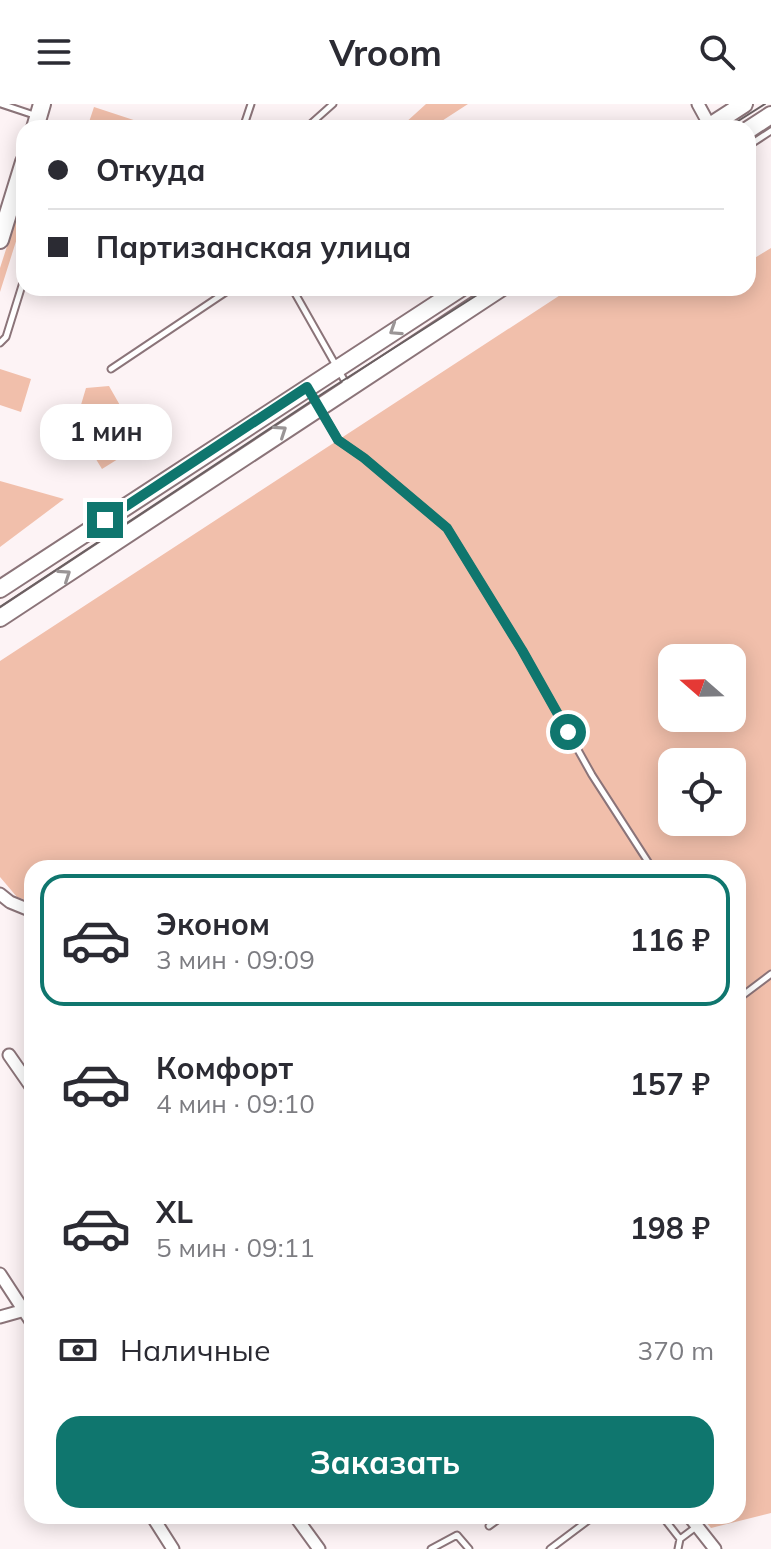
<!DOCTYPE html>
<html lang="ru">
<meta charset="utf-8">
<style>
:root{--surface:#fff;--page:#f2f2f3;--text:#2b2b33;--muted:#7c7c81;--line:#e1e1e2;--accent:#0f766e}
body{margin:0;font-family:Mulish,sans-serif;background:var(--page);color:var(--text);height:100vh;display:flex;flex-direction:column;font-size:30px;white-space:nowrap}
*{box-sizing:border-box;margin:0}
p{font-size:26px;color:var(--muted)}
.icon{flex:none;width:44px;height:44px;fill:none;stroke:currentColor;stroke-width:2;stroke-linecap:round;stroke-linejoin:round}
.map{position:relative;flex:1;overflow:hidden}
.sheet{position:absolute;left:24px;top:756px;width:722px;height:664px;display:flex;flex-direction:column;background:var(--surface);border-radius:24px;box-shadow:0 4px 20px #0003}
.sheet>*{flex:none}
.banner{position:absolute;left:16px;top:16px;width:740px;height:176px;border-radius:24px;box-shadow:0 4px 20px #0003;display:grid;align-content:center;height:176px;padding:0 32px;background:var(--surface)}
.needle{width:52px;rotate:290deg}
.tools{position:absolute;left:658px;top:540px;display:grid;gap:16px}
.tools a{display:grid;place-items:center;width:88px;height:88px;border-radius:16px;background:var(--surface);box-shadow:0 4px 20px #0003;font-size:40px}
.end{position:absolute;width:36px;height:36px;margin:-18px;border:10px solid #0f766e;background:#fff;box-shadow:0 0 0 4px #fff}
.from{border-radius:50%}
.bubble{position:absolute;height:56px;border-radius:24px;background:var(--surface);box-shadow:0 4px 20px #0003;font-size:26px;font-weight:700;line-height:56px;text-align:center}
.banner b{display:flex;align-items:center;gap:28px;height:76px;font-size:30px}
.banner b+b{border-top:2px solid var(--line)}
.banner i{width:20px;height:20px;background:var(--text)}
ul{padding:14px 0 0;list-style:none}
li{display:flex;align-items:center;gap:24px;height:132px;margin:0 16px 12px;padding:0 16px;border:4px solid transparent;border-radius:24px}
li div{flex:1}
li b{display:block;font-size:30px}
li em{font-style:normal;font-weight:700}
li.on{border-color:var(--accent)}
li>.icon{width:72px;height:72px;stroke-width:1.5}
.pay{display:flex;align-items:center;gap:20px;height:88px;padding:0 32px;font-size:30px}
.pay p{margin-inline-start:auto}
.button{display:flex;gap:16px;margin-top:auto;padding:16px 32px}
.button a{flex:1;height:92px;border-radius:24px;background:var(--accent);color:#fff;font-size:32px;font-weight:700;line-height:92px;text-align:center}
header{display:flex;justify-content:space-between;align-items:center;height:104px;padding:0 32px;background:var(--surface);font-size:36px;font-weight:700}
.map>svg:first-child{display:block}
</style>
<header><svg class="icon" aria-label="menu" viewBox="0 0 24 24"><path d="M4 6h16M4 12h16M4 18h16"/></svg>Vroom<svg class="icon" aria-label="search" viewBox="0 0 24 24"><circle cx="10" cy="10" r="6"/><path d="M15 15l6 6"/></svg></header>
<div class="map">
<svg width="771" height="1445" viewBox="0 0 771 1445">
<rect width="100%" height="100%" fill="#fdf3f5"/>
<path fill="#f1bfab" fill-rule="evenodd" d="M426,0H468L431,24H407L404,20Z
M94,3L158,24H87Z
M24,99V112L0,188V164L20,102Z
M771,144V1409L711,1424L701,1412H738V764H32V798L17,793L0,773V557L571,184H679L698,189L706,184H748V158ZM672,554H732V614H672ZM672,658H732V718H672Z
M0,265L31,275L21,308L0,301Z
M109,282L142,340L102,365L75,321L86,284Z
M0,377L64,395L0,443Z"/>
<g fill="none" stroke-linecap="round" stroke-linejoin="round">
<g stroke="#8b7479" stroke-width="9">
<path id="lane" d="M1,0L37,12
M243,24L251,0
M306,24L333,0
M748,42L771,27
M292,184L347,281
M0,239L6,233L24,175
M111,265L232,184
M309,286L338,336L364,354L447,424L522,546L592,671L652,764
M738,895L771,870
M662,1412L680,1435
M489,1422L503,1412
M431,1445L457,1431L469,1445
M550,1445L594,1412
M678,1445L680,1435L696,1423"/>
</g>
<g stroke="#8b7479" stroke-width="15">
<path id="street" d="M698,0L710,22
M0,790L10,798L32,807
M9,951L32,984
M0,1170L32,1219
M0,1213L32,1204
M152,1412L173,1445
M295,1412L319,1445
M689,1412L715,1445"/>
</g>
<g stroke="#8b7479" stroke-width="20">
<path id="secondary" d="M35,24L42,0
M707,24L744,0
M748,26L771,11
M0,136L24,58
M0,485L461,184
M0,514L501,184"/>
</g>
<use href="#lane" stroke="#fff" stroke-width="5"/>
<use href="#street" stroke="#fff" stroke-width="11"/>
<use href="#secondary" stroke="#fff" stroke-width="16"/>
<path stroke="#6a6062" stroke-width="2" d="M727,24L765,0
M0,503L325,288L488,184"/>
</g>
<defs><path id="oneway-chevron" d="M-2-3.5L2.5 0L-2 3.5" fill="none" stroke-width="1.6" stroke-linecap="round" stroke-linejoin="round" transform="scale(2)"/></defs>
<g stroke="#9a9596">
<use href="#oneway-chevron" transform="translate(395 226) rotate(147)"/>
<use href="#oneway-chevron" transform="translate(281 327) rotate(-34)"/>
<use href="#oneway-chevron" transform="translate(65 471) rotate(-34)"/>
</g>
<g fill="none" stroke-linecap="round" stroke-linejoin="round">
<path stroke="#0f766e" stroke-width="10" d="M105,416L307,283L338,336L364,354L447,424L522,546L568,628"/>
</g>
</svg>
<div class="tools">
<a><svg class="needle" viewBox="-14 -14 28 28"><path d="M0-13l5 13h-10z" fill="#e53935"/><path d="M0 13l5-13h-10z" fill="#7c7c81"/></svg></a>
<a><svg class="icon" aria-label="locate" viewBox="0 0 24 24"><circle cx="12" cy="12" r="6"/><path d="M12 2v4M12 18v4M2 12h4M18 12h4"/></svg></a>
</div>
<i class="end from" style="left:568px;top:628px"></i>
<i class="end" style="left:105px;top:416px"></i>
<div class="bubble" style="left:40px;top:300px;width:132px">1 мин</div>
<div class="banner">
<b><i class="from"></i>Откуда</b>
<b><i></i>Партизанская улица</b>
</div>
<section class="sheet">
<ul>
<li class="on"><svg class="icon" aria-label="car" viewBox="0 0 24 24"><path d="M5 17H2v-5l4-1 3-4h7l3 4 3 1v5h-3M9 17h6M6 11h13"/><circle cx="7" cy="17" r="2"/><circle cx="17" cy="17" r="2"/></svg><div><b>Эконом</b><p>3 мин · 09:09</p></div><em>116 ₽</em></li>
<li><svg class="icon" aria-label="car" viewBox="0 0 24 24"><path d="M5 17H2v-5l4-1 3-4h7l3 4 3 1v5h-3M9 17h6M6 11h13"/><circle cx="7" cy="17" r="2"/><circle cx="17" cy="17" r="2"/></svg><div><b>Комфорт</b><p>4 мин · 09:10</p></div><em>157 ₽</em></li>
<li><svg class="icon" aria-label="car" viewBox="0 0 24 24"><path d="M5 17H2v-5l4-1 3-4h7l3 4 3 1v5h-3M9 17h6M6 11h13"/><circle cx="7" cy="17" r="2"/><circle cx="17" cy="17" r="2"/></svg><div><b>XL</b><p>5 мин · 09:11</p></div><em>198 ₽</em></li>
</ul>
<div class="pay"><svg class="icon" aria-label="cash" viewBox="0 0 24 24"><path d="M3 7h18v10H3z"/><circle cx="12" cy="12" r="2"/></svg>Наличные<p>370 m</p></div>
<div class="button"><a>Заказать</a></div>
</section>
</div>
